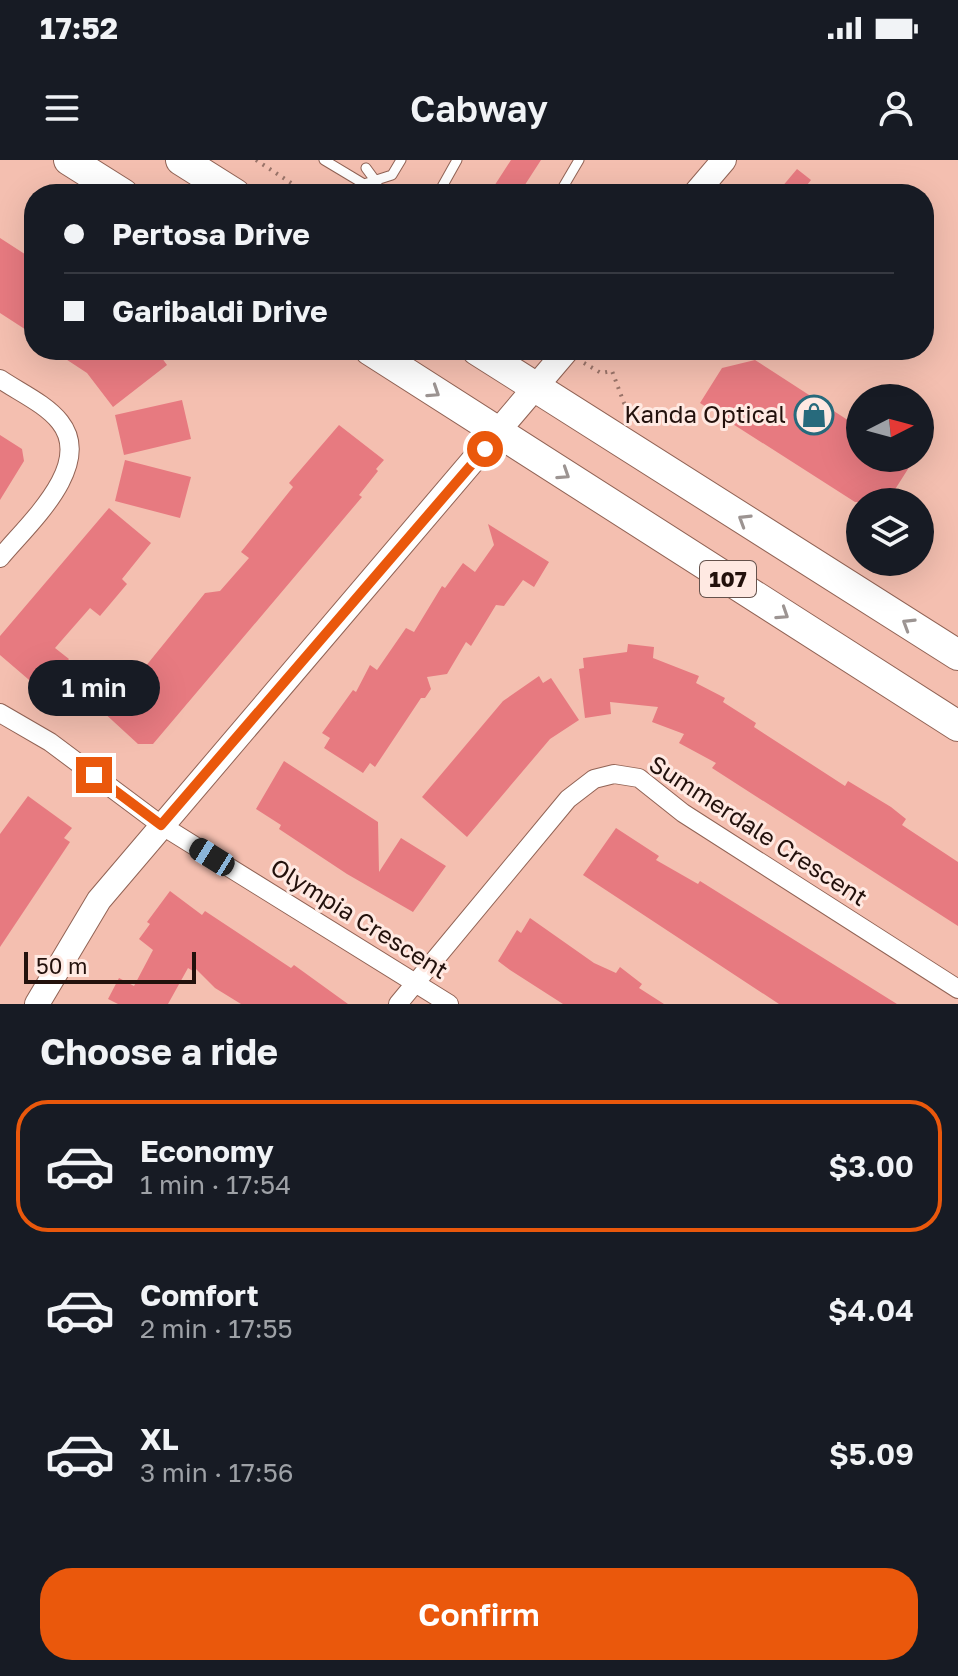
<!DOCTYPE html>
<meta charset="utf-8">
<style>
:root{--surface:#171b24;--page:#20242c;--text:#f1f3f6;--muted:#9ea1a6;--line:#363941;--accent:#ea580c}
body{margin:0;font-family:"Golos Text",sans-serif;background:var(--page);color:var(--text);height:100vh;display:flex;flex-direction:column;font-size:30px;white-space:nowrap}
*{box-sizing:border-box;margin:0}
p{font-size:26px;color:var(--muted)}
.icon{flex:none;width:44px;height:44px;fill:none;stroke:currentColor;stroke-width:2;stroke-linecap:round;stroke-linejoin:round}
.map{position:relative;height:844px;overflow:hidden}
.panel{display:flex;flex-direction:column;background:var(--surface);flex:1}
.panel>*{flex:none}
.hud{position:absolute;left:24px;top:24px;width:910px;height:176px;border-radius:32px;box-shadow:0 8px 32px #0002;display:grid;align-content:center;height:176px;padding:0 40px;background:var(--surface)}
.needle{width:52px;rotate:84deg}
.buttons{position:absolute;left:846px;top:224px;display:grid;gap:16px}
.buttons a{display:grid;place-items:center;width:88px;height:88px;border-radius:50%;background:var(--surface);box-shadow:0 8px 32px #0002;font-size:40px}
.scale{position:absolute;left:24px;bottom:20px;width:172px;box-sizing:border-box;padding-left:8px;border:4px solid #23110c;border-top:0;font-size:22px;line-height:28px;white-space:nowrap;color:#23110c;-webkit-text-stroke:6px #ffe9e2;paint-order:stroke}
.end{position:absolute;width:36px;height:36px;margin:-18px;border:10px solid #ea580c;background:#fff;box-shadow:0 0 0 4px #fff}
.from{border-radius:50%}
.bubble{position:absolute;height:56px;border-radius:28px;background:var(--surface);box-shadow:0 8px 32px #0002;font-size:26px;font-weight:600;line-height:56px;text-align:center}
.car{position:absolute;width:24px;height:48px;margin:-24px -12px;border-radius:10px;box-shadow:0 0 6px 2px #0007;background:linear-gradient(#222 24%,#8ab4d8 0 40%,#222 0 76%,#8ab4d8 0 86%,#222 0)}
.hud b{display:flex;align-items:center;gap:28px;height:76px;font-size:30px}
.hud b+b{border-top:2px solid var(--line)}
.hud i{width:20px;height:20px;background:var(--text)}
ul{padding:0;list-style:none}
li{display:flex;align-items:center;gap:24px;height:132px;margin:0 16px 12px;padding:0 24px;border:4px solid transparent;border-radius:32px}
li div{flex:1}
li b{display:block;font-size:30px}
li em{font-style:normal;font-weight:600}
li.selected{border-color:var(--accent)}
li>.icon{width:72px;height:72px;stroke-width:1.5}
h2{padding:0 40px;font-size:36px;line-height:96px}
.primary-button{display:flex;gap:16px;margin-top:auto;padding:16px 40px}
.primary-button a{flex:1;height:92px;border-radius:32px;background:var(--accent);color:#fff;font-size:32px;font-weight:600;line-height:92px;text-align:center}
.status{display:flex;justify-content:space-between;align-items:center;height:56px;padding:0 40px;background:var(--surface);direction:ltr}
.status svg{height:22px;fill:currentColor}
header{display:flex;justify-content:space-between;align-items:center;height:104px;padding:0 40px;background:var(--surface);font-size:36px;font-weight:600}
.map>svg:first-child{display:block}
</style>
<div class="status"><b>17:52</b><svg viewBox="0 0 49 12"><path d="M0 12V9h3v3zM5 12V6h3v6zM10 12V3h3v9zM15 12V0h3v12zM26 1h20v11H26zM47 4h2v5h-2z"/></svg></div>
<header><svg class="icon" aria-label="menu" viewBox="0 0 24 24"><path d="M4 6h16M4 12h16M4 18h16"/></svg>Cabway<svg class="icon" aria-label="person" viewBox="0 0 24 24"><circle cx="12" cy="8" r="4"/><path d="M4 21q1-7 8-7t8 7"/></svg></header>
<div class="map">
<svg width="958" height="844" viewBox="0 0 958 844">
<rect width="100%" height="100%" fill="#f4bfb0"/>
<path fill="#e77a80" d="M511,0H541L519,34H489Z
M797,9L811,20L800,34H776Z
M0,78L34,100V175L0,153Z
M52,190H156L167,205L113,247L87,213Z
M755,200L860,268V298H915L887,342H855L700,243L722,208Z
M182,240L191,279L124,295L115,255Z
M339,265L384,300L376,309L378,311L359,335L362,337L153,584H138L101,550L123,523L128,528L205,433L220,431L249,398L241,392L293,327L289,323Z
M0,275L22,289L24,301L0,340Z
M125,300L191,317L180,358L115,341Z
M109,348L151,383L122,419L127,424L100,456L90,448L55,488L69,499L42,531L0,495V476Z
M488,364L549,402L534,427L523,420L504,446L496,445L471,486L466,482L447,514L427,517L431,529L425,538H421L375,607L370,603L363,613L324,588L330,578L322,573L353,530L356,532L370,505L377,510L406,468L414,472L442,426L445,428L463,403L475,412L494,385Z
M628,484L654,487L653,498L699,516L696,523L725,538L723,542L756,563L754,567L845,626L848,621L891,647L906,659L902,665L958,702V766L712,608L716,603L679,583L684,574L652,562L658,547L610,542L611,554L585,558L579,509L584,508L583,498L627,492Z
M539,516L543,523L551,518L579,560L550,579L467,677L422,637L503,541Z
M284,601L378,662L379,712L401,678L446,706L413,752L347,714L279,669L281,665L256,649Z
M28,636L72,668L64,678L70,682L0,787V674Z
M616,668L659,696L656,700L698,724L700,721L897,844H779L583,715Z
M170,731L202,755L205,751L291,808L294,805L348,844H241L215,828L195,808L193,811L188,808L168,844H118L108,839L119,818L134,826L153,790L139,779L150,764L147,762Z
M530,758L594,803L616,813L620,807L642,824L639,828L664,844H563L510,810L498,801L517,770L521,773Z"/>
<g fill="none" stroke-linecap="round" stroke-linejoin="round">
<g stroke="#916355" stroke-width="11">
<path id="service" d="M324,0L364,24L392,15L401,0
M366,8L377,23
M438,34L457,0
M559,34L579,0"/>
</g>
<g stroke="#916355" stroke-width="20">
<path id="minor" d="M0,219C19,232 46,244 60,262C95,306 26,366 0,398
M0,553L50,582L161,665L449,844
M398,844L568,639L594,619L614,614L639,618L683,653L958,829"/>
</g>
<g stroke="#916355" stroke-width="26">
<path id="tertiary" d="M695,34L724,0
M37,844L99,740L567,190"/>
</g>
<g stroke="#916355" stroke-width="32">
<path id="primary" d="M69,0L123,34
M181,0L235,34
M370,190L958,566
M477,190L958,495"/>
</g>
<path stroke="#9a7469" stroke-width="4" stroke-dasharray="2 6" stroke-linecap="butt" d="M256,0L308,34
M584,203L601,213L612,211L624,243L635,257"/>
<use href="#service" stroke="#fff" stroke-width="9"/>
<use href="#minor" stroke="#fff" stroke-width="18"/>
<use href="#tertiary" stroke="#fff" stroke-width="24"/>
<use href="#primary" stroke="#fff" stroke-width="30"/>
</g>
<defs><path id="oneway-chevron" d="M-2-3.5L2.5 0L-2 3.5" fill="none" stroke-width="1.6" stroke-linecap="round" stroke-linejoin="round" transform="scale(2)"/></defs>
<g stroke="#9c9492">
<use href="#oneway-chevron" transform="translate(434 232) rotate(33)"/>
<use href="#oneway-chevron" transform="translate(564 314) rotate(33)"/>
<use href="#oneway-chevron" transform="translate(744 360) rotate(-148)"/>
<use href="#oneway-chevron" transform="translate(783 454) rotate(33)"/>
<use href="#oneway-chevron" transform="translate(908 464) rotate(-148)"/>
</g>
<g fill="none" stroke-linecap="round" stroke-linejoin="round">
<path stroke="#ea580c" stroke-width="10" d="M94,615L161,665L485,289"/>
</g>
<defs>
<g id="shop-ring" transform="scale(2)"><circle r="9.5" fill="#ffe9e2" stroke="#276a7c" stroke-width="1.5"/><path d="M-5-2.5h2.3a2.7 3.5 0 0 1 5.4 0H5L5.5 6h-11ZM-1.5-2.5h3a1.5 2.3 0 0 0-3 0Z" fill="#276a7c"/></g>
</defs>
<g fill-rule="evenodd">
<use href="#shop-ring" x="814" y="255"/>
</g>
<g text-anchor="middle" stroke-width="6" stroke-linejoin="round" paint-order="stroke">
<rect fill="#ffe9e2" stroke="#65524c" stroke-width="2" x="700" y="401" width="56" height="36" rx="6"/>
<g font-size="22" font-weight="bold" fill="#23110c">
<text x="728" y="427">107</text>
</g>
<g font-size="24" fill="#23110c" stroke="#ffe9e2" text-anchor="end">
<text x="786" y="263">Kanda Optical</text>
</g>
<g font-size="24" fill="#23110c" stroke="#ffe9e2">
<text transform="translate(758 671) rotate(33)" y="8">Summerdale Crescent</text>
<text transform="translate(359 759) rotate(32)" y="8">Olympia Crescent</text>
</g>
</g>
</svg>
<div class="buttons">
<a><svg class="needle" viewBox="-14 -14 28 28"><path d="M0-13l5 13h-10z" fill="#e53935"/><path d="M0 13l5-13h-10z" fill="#9ea1a6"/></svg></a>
<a><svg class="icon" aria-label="layers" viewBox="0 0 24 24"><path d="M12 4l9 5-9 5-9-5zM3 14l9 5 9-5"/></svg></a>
</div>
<div class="scale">50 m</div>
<i class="end from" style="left:485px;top:289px"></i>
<i class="end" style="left:94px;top:615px"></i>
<div class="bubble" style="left:28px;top:500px;width:132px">1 min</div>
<i class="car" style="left:212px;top:697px;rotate:302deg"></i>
<div class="hud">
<b><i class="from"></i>Pertosa Drive</b>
<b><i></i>Garibaldi Drive</b>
</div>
</div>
<section class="panel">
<h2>Choose a ride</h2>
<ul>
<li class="selected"><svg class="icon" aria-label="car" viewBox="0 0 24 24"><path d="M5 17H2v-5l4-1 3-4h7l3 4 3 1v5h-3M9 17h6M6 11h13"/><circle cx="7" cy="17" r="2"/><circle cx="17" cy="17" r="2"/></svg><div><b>Economy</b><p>1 min · 17:54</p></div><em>$3.00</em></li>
<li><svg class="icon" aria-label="car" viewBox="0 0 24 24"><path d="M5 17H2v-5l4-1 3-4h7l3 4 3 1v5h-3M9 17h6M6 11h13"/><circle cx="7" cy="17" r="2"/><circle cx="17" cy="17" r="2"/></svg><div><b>Comfort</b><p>2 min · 17:55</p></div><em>$4.04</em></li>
<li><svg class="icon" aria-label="car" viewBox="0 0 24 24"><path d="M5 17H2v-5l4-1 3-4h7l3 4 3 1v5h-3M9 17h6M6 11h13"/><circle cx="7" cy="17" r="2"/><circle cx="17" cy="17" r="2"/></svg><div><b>XL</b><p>3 min · 17:56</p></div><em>$5.09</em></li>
</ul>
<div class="primary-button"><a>Confirm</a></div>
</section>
